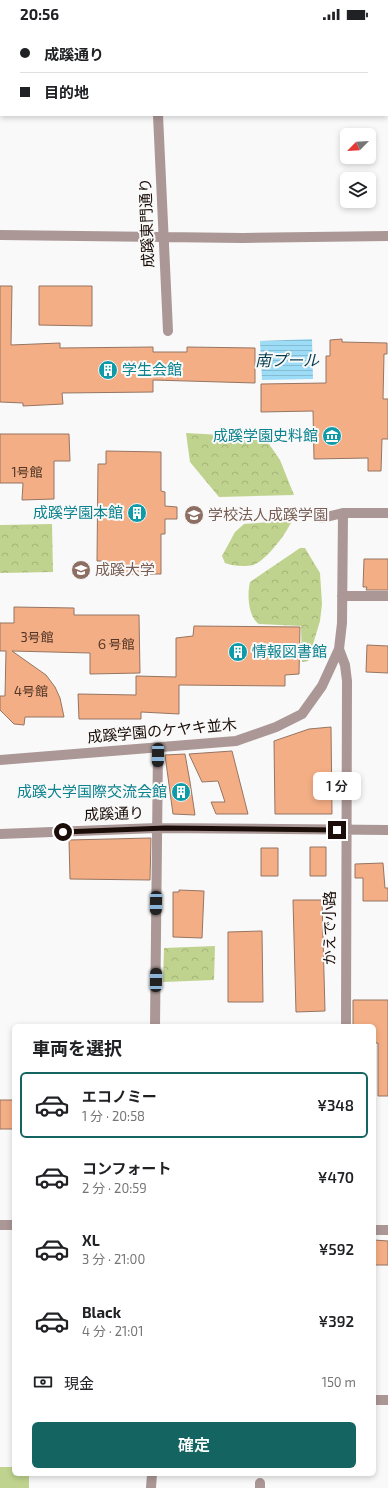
<!DOCTYPE html>
<html lang="ja">
<meta charset="utf-8">
<style>
:root{--surface:#fff;--page:#f2f2f2;--text:#202124;--muted:#757577;--line:#e0e0e0;--accent:#146462}
body{margin:0;font-family:"Exo 2","Noto Sans JP",sans-serif;background:var(--page);color:var(--text);height:100vh;display:flex;flex-direction:column;font-size:15px;white-space:nowrap}
*{box-sizing:border-box;margin:0}
p{font-size:13px;color:var(--muted)}
.icon{flex:none;width:22px;height:22px;fill:none;stroke:currentColor;stroke-width:2;stroke-linecap:round;stroke-linejoin:round}
.map{position:relative;flex:1;overflow:hidden}
.panel{position:absolute;left:12px;top:996px;width:364px;height:452px;display:flex;flex-direction:column;background:var(--surface);border-radius:6px;box-shadow:0 2px 6px #0003}
.panel>*{flex:none}
.banner{position:absolute;left:0px;top:0px;width:388px;height:88px;box-shadow:0 2px 6px #0003;display:grid;align-content:center;height:88px;padding:0 20px;background:var(--surface)}
.needle{width:26px;rotate:246deg}
.fabs{position:absolute;left:340px;top:100px;display:grid;gap:8px}
.fabs a{display:grid;place-items:center;width:36px;height:36px;border-radius:6px;background:var(--surface);box-shadow:0 2px 6px #0003;font-size:20px}
.end{position:absolute;width:18px;height:18px;margin:-9px;border:5px solid #1b0e08;background:#fff;box-shadow:0 0 0 2px #fff}
.from{border-radius:50%}
.bubble{position:absolute;height:28px;border-radius:6px;background:var(--surface);box-shadow:0 2px 6px #0003;font-size:13px;font-weight:600;line-height:28px;text-align:center}
.car{position:absolute;width:12px;height:24px;margin:-12px -6px;border-radius:5px;box-shadow:0 0 3px 1px #0007;background:linear-gradient(#222 24%,#8ab4d8 0 40%,#222 0 76%,#8ab4d8 0 86%,#222 0)}
.banner b{display:flex;align-items:center;gap:14px;height:38px;font-size:15px}
.banner b+b{border-top:1px solid var(--line)}
.banner i{width:10px;height:10px;background:var(--text)}
ul{padding:0;list-style:none}
li{display:flex;align-items:center;gap:12px;height:66px;margin:0 8px 6px;padding:0 12px;border:2px solid transparent;border-radius:6px}
li div{flex:1}
li b{display:block;font-size:15px}
li em{font-style:normal;font-weight:600}
li.on{border-color:var(--accent)}
li>.icon{width:36px;height:36px;stroke-width:1.5}
h2{padding:0 20px;font-size:18px;line-height:48px}
.pay{display:flex;align-items:center;gap:10px;height:44px;padding:0 20px;font-size:15px}
.pay p{margin-inline-start:auto}
.button{display:flex;gap:8px;margin-top:auto;padding:8px 20px}
.button a{flex:1;height:46px;border-radius:6px;background:var(--accent);color:#fff;font-size:16px;font-weight:600;line-height:46px;text-align:center}
.status{display:flex;justify-content:space-between;align-items:center;height:28px;padding:0 20px;background:var(--surface);direction:ltr}
.status svg{height:11px;fill:currentColor}
.map>svg:first-child{display:block}
</style>
<div class="status"><b>20:56</b><svg viewBox="0 0 49 12"><path d="M0 12V9h3v3zM5 12V6h3v6zM10 12V3h3v9zM15 12V0h3v12zM26 1h20v11H26zM47 4h2v5h-2z"/></svg></div>
<div class="map">
<svg width="388" height="1460" viewBox="0 0 388 1460">
<defs>
<pattern id="park-crowns" width="20" height="18" patternUnits="userSpaceOnUse"><rect width="20" height="18" fill="#bfd38e"/><path d="M2 6a3 3 0 1 1 6 0M12 15a3 3 0 1 1 6 0" fill="none" stroke="#a4b479"/></pattern>
<pattern id="water-rules" width="6" height="5" patternUnits="userSpaceOnUse"><rect width="6" height="5" fill="#9cdcf6"/><path d="M0 2.5h6" fill="none" stroke="#86bcd1"/></pattern>
</defs>
<rect width="100%" height="100%" fill="#f9f9f9"/>
<path fill="url(#park-crowns)" d="M186,405L258,409L269,416L280,432L294,467L219,469L190,434Z
M292,492C288,504 265,534 253,537C245,539 232,538 225,535L222,528L235,504L244,496Z
M52,496L53,544L0,545V497Z
M300,520H305L320,545L322,576L320,593L308,633L302,634L301,598L259,596C248,589 247,566 250,554Z
M215,918L214,952L163,954L164,920Z"/>
<path fill="#bfd38e" d="M0,1439H14V1446H29V1460H0Z"/>
<path fill="url(#water-rules)" d="M312,311L313,351L262,352L260,313Z"/>
<path fill="#f4ae85" stroke="#967562" d="M0,258H12L11,317L60,315V320L153,319V324H187V319L255,320V355L153,352V364L62,365L63,376L23,378V375L0,374Z
M39,258H92V298L39,297Z
M342,311V314L387,315V326H384L383,371H388V411H382L381,443H368V430L314,431L313,383L261,384V356L326,355V328H330V312Z
M0,406H69L70,433H54V471L22,472L23,455H0Z
M106,423L161,424V463L165,464V478L177,479V491H165V506H161V546H106V533H97L98,436H106Z
M364,531H388V562H366L367,559H363Z
M14,579L74,580V587H139L140,645L90,646V625L12,623L46,647L55,659L60,670L64,689H25L24,697L14,696L0,682V668H5L6,623H0V595H14Z
M194,598L300,599L299,646L285,647V658L179,657V686L141,684V691H79L78,666L136,667V648L176,649V610L193,608Z
M367,617L388,618V645L366,644Z
M331,699L332,786H275L274,713L309,701Z
M232,723L248,786H216L211,774H225L218,753L202,754L189,726Z
M185,726L190,754L195,787L173,786L165,727Z
M151,810L150,852L70,851L69,812Z
M310,819H326V848H310Z
M261,820H278V848H261Z
M383,835L385,860H388V873H363V850H355V836Z
M179,862L204,863L202,910L173,909V864H179Z
M293,872H322L325,983L296,984Z
M262,903L263,974H228V904Z
M353,972H388V1068H378V1015H374V998H353Z
M0,1072H14V1101H0Z
M374,1212L388,1213V1237H374Z"/>
<g fill="none" stroke-linecap="round" stroke-linejoin="round">
<path stroke="#aa9796" stroke-width="10" d="M154,0V1
M387,24H388
M0,29H1
M158,87L168,303
M0,207L243,210L388,208
M322,490L343,485H388
M342,568H388
M339,621L345,637L347,653L346,998
M0,732L236,713L276,699L302,686L322,658L339,621L342,595L343,485
M0,806L157,800L388,802
M155,998L158,720
M0,1197H14
M374,1202H388
M374,1372H388
M260,1455V1460
M151,1460L152,1446"/>
</g>
<g fill="none" stroke-linecap="round" stroke-linejoin="round">
<path stroke="#1b0e08" stroke-width="5" d="M63,804L165,800L337,802"/>
</g>
<defs>
<g id="building-disc" transform="scale(1)"><circle r="9.5" fill="#0f9aa8" stroke="#f9f9f9"/><path d="M-4-6H4V6H1V3H-1V6H-4ZM-2.5-4.3h1.7v1.8h-1.7ZM.8-4.3h1.7v1.8H.8ZM-2.5-1h1.7V.8h-1.7ZM.8-1h1.7V.8H.8Z" fill="#fff"/></g>
<g id="museum-disc" transform="scale(1)"><circle r="9.5" fill="#0f9aa8" stroke="#f9f9f9"/><path d="M0-6L6-3V-2H-6V-3ZM-5-1h2V3h-2ZM-1-1h2V3h-2ZM3-1h2V3H3ZM-6 4H6V6H-6Z" fill="#fff"/></g>
<g id="university-disc" transform="scale(1)"><circle r="9.5" fill="#8d6e63" stroke="#f9f9f9"/><path d="M0-5L7-2L0 1L-7-2ZM-4 1L0 2.5L4 1V4Q0 6-4 4Z" fill="#fff"/></g>
</defs>
<g fill-rule="evenodd">
<use href="#building-disc" x="108" y="342"/>
<use href="#museum-disc" x="332" y="408"/>
<use href="#building-disc" x="137" y="485"/>
<use href="#university-disc" x="194" y="487"/>
<use href="#university-disc" x="81" y="542"/>
<use href="#building-disc" x="238" y="624"/>
<use href="#building-disc" x="181" y="764"/>
</g>
<g text-anchor="middle" stroke-width="4" stroke-linejoin="round" paint-order="stroke">
<g font-size="13" fill="#513627">
<text x="27" y="449">1号館</text>
<text x="37" y="614">3号館</text>
<text x="115" y="621">６号館</text>
<text x="31" y="668">4号館</text>
</g>
<g font-size="15" fill="#1b0e08" stroke="#f9f9f9">
<text transform="translate(147 195) rotate(-92)" y="5">成蹊東門通り</text>
<text transform="translate(162 703) rotate(-5)" y="5">成蹊学園のケヤキ並木</text>
<text transform="translate(114 786) rotate(-2)" y="5">成蹊通り</text>
<text transform="translate(330 900) rotate(-90)" y="5">かえで小路</text>
</g>
<g font-size="15" fill="#0d838f" stroke="#f9f9f9" text-anchor="end">
<text x="122" y="347" text-anchor="start">学生会館</text>
<text x="318" y="413">成蹊学園史料館</text>
<text x="123" y="490">成蹊学園本館</text>
<text x="252" y="629" text-anchor="start">情報図書館</text>
<text x="167" y="769">成蹊大学国際交流会館</text>
</g>
<g font-size="15" fill="#785e54" stroke="#f9f9f9" text-anchor="start">
<text x="208" y="492">学校法人成蹊学園</text>
<text x="95" y="547">成蹊大学</text>
</g>
<g font-size="16" font-style="italic" fill="#033c4e" stroke="#f9f9f9">
<text x="287" y="338">南プール</text>
</g>
</g>
</svg>
<div class="fabs">
<a><svg class="needle" viewBox="-14 -14 28 28"><path d="M0-13l5 13h-10z" fill="#e53935"/><path d="M0 13l5-13h-10z" fill="#757577"/></svg></a>
<a><svg class="icon" aria-label="layers" viewBox="0 0 24 24"><path d="M12 4l9 5-9 5-9-5zM3 14l9 5 9-5"/></svg></a>
</div>
<i class="end from" style="left:63px;top:804px"></i>
<i class="end" style="left:337px;top:802px"></i>
<div class="bubble" style="left:313px;top:744px;width:48px">1 分</div>
<i class="car" style="left:158px;top:727px;rotate:181deg"></i>
<i class="car" style="left:156px;top:875px;rotate:181deg"></i>
<i class="car" style="left:156px;top:952px;rotate:1deg"></i>
<div class="banner">
<b><i class="from"></i>成蹊通り</b>
<b><i></i>目的地</b>
</div>
<section class="panel">
<h2>車両を選択</h2>
<ul>
<li class="on"><svg class="icon" aria-label="car" viewBox="0 0 24 24"><path d="M5 17H2v-5l4-1 3-4h7l3 4 3 1v5h-3M9 17h6M6 11h13"/><circle cx="7" cy="17" r="2"/><circle cx="17" cy="17" r="2"/></svg><div><b>エコノミー</b><p>1 分 · 20:58</p></div><em>¥348</em></li>
<li><svg class="icon" aria-label="car" viewBox="0 0 24 24"><path d="M5 17H2v-5l4-1 3-4h7l3 4 3 1v5h-3M9 17h6M6 11h13"/><circle cx="7" cy="17" r="2"/><circle cx="17" cy="17" r="2"/></svg><div><b>コンフォート</b><p>2 分 · 20:59</p></div><em>¥470</em></li>
<li><svg class="icon" aria-label="car" viewBox="0 0 24 24"><path d="M5 17H2v-5l4-1 3-4h7l3 4 3 1v5h-3M9 17h6M6 11h13"/><circle cx="7" cy="17" r="2"/><circle cx="17" cy="17" r="2"/></svg><div><b>XL</b><p>3 分 · 21:00</p></div><em>¥592</em></li>
<li><svg class="icon" aria-label="car" viewBox="0 0 24 24"><path d="M5 17H2v-5l4-1 3-4h7l3 4 3 1v5h-3M9 17h6M6 11h13"/><circle cx="7" cy="17" r="2"/><circle cx="17" cy="17" r="2"/></svg><div><b>Black</b><p>4 分 · 21:01</p></div><em>¥392</em></li>
</ul>
<div class="pay"><svg class="icon" aria-label="cash" viewBox="0 0 24 24"><path d="M3 7h18v10H3z"/><circle cx="12" cy="12" r="2"/></svg>現金<p>150 m</p></div>
<div class="button"><a>確定</a></div>
</section>
</div>
